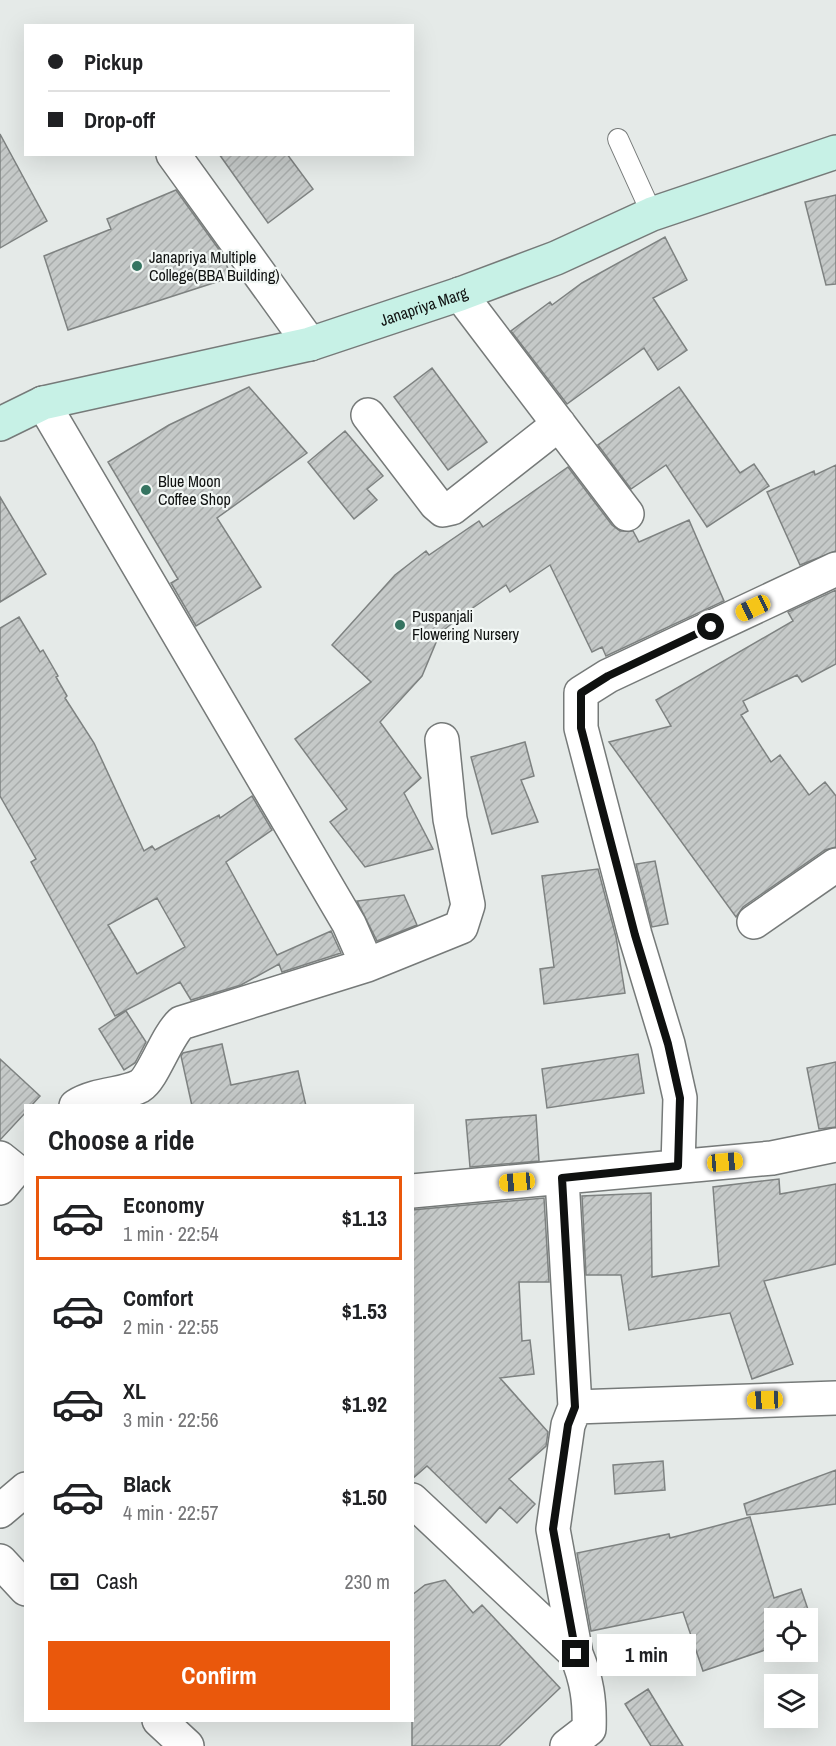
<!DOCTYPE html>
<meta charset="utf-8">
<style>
:root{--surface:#fff;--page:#f6f6f6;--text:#202124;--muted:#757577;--line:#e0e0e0;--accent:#ea580c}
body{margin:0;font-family:"Archivo Narrow",sans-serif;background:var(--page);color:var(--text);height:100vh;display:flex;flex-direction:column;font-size:22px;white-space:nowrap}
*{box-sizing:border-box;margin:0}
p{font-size:20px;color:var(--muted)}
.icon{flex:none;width:33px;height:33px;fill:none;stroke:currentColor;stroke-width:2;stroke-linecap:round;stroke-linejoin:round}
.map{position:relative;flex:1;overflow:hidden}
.details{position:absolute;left:24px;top:1104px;width:390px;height:618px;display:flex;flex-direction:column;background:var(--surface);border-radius:0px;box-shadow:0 6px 24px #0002}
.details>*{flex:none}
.guide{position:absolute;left:24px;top:24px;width:390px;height:132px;border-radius:0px;box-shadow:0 6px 24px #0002;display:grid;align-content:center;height:132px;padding:0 24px;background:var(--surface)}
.buttons{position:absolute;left:764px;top:1608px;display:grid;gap:12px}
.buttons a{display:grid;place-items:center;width:54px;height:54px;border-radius:0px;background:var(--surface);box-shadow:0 6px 24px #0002;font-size:30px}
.end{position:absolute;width:27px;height:27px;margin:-14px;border:8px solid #0f1110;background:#fff;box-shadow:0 0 0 3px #fff}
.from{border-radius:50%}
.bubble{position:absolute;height:42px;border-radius:0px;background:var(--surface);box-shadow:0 6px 24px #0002;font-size:20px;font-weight:700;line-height:42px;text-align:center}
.car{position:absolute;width:18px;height:36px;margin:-18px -9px;border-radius:8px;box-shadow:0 0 4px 2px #0007;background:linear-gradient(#f5c518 24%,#345 0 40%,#f5c518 0 76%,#345 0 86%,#f5c518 0)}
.guide b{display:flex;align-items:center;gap:21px;height:57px;font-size:22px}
.guide b+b{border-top:2px solid var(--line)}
.guide i{width:15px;height:15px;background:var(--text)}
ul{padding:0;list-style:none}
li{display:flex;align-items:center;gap:18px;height:84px;margin:0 12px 9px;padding:0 12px;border:3px solid transparent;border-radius:0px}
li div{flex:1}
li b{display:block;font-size:22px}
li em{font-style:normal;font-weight:700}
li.active{border-color:var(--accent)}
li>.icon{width:54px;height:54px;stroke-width:1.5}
h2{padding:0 24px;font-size:27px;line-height:72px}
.pay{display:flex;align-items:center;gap:15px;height:66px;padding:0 24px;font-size:22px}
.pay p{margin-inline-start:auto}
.primary-button{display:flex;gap:12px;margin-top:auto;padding:12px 24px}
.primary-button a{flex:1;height:69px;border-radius:0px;background:var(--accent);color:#fff;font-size:24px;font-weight:700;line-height:69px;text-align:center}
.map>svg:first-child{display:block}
</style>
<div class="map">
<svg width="836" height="1746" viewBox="0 0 836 1746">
<defs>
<pattern id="building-hatch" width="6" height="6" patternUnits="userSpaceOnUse" patternTransform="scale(1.5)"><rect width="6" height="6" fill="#c5c9c8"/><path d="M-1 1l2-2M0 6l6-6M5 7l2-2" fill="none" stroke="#a8acab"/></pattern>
</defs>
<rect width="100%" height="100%" fill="#e5eae8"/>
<path fill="url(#building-hatch)" stroke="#7e8281" stroke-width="1.5" fill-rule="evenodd" d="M0,134L47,221L0,248Z
M219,154H287L313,189L268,223Z
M176,190L220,251L232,277L68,330L44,256L111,229L107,219Z
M836,195V284L826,285L805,202Z
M665,237L687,280L653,298L687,350L658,370L644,348L567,404L511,331L550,302L552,305L582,283Z
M432,368L487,442L448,470L394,397Z
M249,387L307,453L217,518L261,587L196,626L171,583L178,579L108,462L169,425Z
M679,387L740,473L754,464L769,486L707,527L666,465L631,489L598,445Z
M345,431L383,476L367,489L377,500L354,519L308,462Z
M836,465V551L800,565L767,492L814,471L815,475Z
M568,467L612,525L620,531H633L639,542L689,520L724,601L606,656L602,647L592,652L550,565L510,592L506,585L464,614L440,633L422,676L380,722L421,778L404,793L433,849L365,867L330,822L347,809L295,739L371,682L332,645L395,575L426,551L429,555L479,521L483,527Z
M0,497L46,574L0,602Z
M836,590V664L802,682L797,675L743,701L748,711L741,715L771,762L780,755L809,795L825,782L836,796V847L825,850L743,907L736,917L609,742L671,726L656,700L793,621L788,612Z
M19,617L40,652L43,650L58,676L56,677L67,696L65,698L94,743L144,851L152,846L155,850L219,815L220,818L252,796L272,830L226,862L277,955L331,931L341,953L282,972L279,964L241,985L191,1000L180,982L115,1016L31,862L36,859L0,796V628ZM157,898L185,947L137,974L108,925Z
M525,742L534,776L521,780L538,822L492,834L471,757Z
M655,861L668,924L652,927L636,864Z
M598,869L616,937L625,993L544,1004L540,969L554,967L542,876Z
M404,895L417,925L377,941L357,901Z
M126,1011L146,1042L135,1063L124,1070L99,1029Z
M222,1044L231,1085L298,1071L306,1106H192L181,1056L183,1053Z
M638,1054L644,1093L547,1108L542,1069Z
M0,1059L40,1096L31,1106H26V1112L0,1140Z
M836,1062V1127L819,1129L807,1068Z
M536,1115L539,1161L470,1167L466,1120Z
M779,1179L780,1194L836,1184V1264L764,1281L793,1364L752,1379L730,1313L629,1330L621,1275H586L582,1196L651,1193L652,1277L719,1266L713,1187Z
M544,1198L549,1282H519L522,1341L530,1340L534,1374L500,1378L548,1432L546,1446L509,1479L535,1504L517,1523L500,1507L486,1523L427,1466L412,1479V1210Z
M663,1461L665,1490L615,1494L613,1465Z
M836,1470V1504L747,1515L744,1504Z
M750,1517L774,1598L801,1589L816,1633L807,1636V1618H774V1647L703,1671L683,1612L591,1631L577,1553L669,1534L670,1538Z
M445,1580L473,1613L482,1605L560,1688L499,1746H412V1595L425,1585Z
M648,1689L668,1722L683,1746H651L625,1704Z"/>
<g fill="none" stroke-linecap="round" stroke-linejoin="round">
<g stroke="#767a79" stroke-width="22">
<path id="lane" d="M618,139L652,214"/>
</g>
<g stroke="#767a79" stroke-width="36">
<path id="street" d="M173,154L310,344
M460,294L627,514
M43,403L349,924L367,965
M368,415L436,504L443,510L452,508L559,424
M754,922L836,865
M76,1106C97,1093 124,1095 140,1086C153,1078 166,1037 181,1023L367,965L461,927L468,905L450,819L442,740
M0,1158L15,1170L0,1188
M678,1166L680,1098L668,1044L635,935L581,728V693L608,676L836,569
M562,1178L575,1407
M412,1191L772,1158L836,1145
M412,1500L576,1654C587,1680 590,1701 589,1729L567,1746
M0,1511L26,1489
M0,1561L26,1589
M576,1654L553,1529L568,1425L575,1407L836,1398
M159,1720L187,1746"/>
</g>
<g stroke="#767a79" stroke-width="36">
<g id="secondary">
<path id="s1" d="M0,424L43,403L310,344L460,294L556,258L652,214L836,152"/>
</g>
</g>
<use href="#lane" stroke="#fff" stroke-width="20"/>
<use href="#street" stroke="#fff" stroke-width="33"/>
<use href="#secondary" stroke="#c7f1e6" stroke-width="33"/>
</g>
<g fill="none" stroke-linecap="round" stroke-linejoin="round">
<path stroke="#0f1110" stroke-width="8" d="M576,1654L553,1529L568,1425L575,1407L562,1178L678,1166L680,1098L668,1044L635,935L581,728V693L608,676L711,627"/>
</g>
<g fill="#357461" stroke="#f2f7f5" stroke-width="2">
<circle cx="137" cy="266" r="6"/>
<circle cx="146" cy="490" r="6"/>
<circle cx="400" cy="625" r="6"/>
</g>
<g text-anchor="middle" stroke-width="4.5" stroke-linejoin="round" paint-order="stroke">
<g font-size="16" fill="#0f1110" stroke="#f2f7f5" text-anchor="start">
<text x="149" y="263">Janapriya Multiple<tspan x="149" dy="18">College(BBA Building)</tspan></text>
<text x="158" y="487">Blue Moon<tspan x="158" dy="18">Coffee Shop</tspan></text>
<text x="412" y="622">Puspanjali<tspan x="412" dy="18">Flowering Nursery</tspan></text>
</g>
<g font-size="16" fill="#0f1110" stroke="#f2f7f5">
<text dy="6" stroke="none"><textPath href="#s1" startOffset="441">Janapriya Marg</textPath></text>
</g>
</g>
</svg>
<div class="buttons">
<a><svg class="icon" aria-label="locate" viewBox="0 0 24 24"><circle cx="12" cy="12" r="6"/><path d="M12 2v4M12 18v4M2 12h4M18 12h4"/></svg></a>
<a><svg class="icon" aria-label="layers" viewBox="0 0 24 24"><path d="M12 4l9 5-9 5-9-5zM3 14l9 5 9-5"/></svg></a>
</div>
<i class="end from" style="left:711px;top:627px"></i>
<i class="end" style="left:576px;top:1654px"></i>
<div class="bubble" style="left:597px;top:1634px;width:99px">1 min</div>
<i class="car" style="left:753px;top:608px;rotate:245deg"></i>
<i class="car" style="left:725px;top:1162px;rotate:85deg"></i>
<i class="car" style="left:517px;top:1182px;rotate:265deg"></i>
<i class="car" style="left:765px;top:1400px;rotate:268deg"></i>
<div class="guide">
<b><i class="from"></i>Pickup</b>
<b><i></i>Drop-off</b>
</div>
<section class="details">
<h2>Choose a ride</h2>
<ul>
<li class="active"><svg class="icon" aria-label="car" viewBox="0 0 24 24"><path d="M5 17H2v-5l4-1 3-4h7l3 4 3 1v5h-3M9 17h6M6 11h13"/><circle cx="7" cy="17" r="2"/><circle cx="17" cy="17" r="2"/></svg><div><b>Economy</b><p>1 min · 22:54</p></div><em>$1.13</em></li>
<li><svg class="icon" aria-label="car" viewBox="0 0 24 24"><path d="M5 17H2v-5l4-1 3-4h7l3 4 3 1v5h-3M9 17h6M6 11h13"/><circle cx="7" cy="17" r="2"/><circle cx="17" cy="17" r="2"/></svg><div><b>Comfort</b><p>2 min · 22:55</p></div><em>$1.53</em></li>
<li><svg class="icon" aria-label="car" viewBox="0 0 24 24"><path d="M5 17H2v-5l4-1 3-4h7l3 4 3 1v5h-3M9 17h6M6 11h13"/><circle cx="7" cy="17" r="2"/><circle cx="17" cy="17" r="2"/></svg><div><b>XL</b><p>3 min · 22:56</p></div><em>$1.92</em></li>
<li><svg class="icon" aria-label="car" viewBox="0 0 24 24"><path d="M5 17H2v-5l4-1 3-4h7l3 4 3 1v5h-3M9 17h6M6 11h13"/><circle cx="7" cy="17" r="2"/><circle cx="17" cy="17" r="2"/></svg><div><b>Black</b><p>4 min · 22:57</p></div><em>$1.50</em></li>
</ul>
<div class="pay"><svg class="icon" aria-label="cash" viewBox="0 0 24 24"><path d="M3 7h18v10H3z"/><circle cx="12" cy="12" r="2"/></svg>Cash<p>230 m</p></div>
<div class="primary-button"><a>Confirm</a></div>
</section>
</div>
